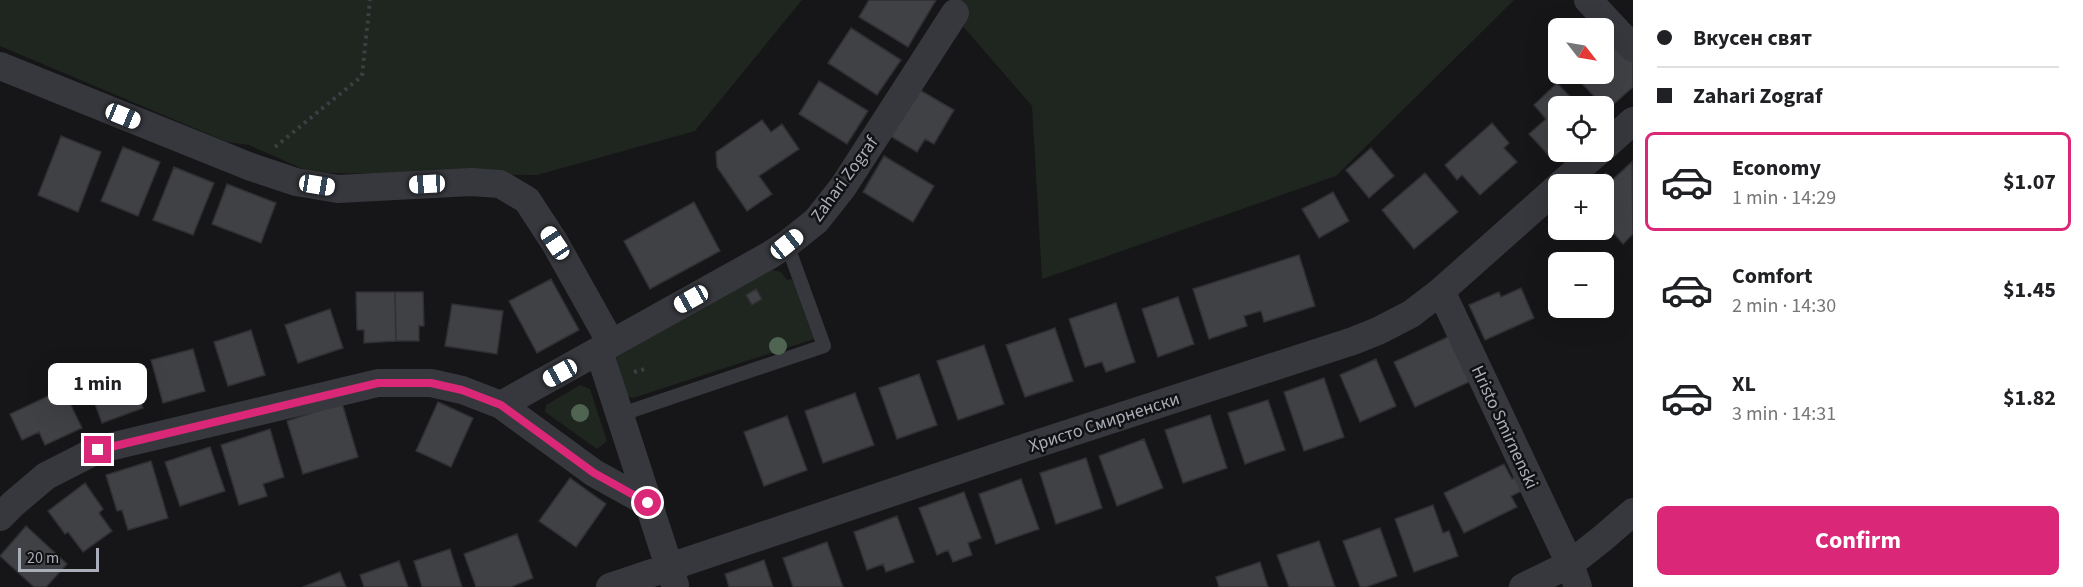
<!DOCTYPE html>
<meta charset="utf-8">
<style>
:root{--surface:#fff;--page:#f6f6f6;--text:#202124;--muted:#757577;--line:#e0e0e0;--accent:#db2777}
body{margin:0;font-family:"Source Sans 3",sans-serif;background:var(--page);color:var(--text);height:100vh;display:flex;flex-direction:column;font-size:22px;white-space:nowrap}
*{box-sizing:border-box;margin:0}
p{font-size:20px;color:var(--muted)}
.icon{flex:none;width:33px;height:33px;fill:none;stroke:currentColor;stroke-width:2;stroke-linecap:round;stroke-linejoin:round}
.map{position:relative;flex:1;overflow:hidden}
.details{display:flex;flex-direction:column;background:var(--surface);width:450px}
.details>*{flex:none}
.banner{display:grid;align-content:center;height:132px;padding:0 24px;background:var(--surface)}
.needle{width:39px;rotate:121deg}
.controls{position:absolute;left:1548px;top:18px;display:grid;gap:12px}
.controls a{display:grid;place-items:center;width:66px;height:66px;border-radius:9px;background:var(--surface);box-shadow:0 6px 24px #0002;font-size:30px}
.scale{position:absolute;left:18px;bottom:15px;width:81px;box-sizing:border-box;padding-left:6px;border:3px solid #a8adb8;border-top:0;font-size:16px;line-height:21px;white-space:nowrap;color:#a8adb8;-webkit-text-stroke:4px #111113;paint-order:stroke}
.end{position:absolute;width:27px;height:27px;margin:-14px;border:8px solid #db2777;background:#fff;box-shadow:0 0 0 3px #fff}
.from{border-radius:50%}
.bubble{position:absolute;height:42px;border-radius:9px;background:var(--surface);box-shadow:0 6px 24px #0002;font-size:20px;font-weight:700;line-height:42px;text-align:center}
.car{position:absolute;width:18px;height:36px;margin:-18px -9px;border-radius:8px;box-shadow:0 0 4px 2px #0007;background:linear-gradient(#fff 24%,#345 0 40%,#fff 0 76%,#345 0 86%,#fff 0)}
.banner b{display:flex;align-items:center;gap:21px;height:57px;font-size:22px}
.banner b+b{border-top:2px solid var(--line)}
.banner i{width:15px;height:15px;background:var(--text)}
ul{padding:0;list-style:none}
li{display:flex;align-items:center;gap:18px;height:99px;margin:0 12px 9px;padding:0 12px;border:3px solid transparent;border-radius:9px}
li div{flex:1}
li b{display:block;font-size:22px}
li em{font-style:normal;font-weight:700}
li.active{border-color:var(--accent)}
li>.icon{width:54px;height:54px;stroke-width:1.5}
.button{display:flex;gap:12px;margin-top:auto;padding:12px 24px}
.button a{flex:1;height:69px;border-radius:9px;background:var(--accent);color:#fff;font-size:24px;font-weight:700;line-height:69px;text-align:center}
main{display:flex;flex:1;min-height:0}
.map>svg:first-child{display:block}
</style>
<main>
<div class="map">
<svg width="1633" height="587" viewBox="0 0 1633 587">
<rect width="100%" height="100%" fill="#161618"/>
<path fill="#1e261f" d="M0,0H802L695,131L537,175L312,173L249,145L227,142L0,46Z
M960,0H1514L1336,176L1042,279L1032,106L960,23Z
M769,269L781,272L787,280L792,279L814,339L633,398L627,396L616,357Z
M580,385L590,389L607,441L597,449L545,412L546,405Z"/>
<path fill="#404145" stroke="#303034" stroke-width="1.5" d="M869,0H936L908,47L859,17Z
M851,28L901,60L877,95L828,63Z
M1612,37L1633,61V87L1607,110L1573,74H1604V45Z
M819,81L868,111L847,144L799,114Z
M1557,83L1579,106H1558V152H1562L1553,160L1529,134L1546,119L1534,105Z
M913,86L954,110L934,144L925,139L917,152L885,133Z
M762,120L771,132L782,124L799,149L759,176L772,194L747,211L717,167L716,152Z
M1492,123L1509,143L1504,148L1517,162L1480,195L1462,175L1457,180L1445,165Z
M61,136L101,152L78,212L38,195Z
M123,147L160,162L138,216L101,201Z
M1371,148L1394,176L1369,198L1346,170Z
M884,156L934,186L913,222L863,192Z
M1632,162L1633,234L1623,244L1604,222V184H1593L1606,173L1612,180Z
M174,167L214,183L193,235L153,220Z
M1425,173L1458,212L1414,249L1382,210Z
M227,184L276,203L261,243L212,224Z
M1333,192L1349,221L1319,238L1302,209Z
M694,202L720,251L650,289L624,241Z
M1299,255L1315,306L1264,322L1261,311L1244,316L1247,326L1209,339L1193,289Z
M551,279L579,330L537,353L509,301Z
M1521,288L1534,318L1485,340L1469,305L1499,292L1501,297Z
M756,289L762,299L752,305L746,295Z
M356,292H395L396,341L364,343V330H357Z
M395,292H423L424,326H419V341H396Z
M1178,297L1194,344L1158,357L1142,309Z
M1116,303L1135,362L1106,372L1102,362L1085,367L1069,319Z
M452,304L503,311L497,354L445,346Z
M330,309L343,348L298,363L285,325Z
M1055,328L1073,381L1025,397L1006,345Z
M251,330L265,375L228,386L214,342Z
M1450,336L1471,381L1415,407L1394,362Z
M984,345L1004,404L958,420L937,361Z
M193,349L205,391L163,403L151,360Z
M1376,359L1396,406L1360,422L1340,375Z
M130,370L143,408L102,423L88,385Z
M919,374L937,425L897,439L879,388Z
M1324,378L1344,437L1304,451L1284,392Z
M63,389L82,428L45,445L39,432L22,440L10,414Z
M855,393L874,445L823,463L805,411Z
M1268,400L1285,450L1245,464L1228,413Z
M438,402L473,418L451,467L416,451Z
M342,403L358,457L303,474L287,421Z
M1210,415L1227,468L1183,483L1165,430Z
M787,416L807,470L764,486L744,432Z
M270,429L284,477L263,484L267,496L239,505L221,445Z
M1144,439L1163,488L1117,506L1099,456Z
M210,447L225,491L180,506L165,462Z
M1086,458L1102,508L1056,524L1040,473Z
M151,461L168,518L128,530L122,510L117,511L106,475Z
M1504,464L1512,479L1517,476L1524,490L1511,496L1517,507L1464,533L1444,493Z
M570,478L606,504L576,547L539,521Z
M1021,479L1039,529L996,544L979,494Z
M85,483L103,509L99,513L112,531L83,552L68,532L65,534L48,511Z
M964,492L981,538L968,543L972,555L953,562L948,550L937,555L919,508Z
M1433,505L1443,533L1449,531L1458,556L1414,572L1395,519Z
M897,516L914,562L886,572L883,564L867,570L854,532Z
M26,526L67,564L46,587H34L0,556Z
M1380,528L1397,576L1366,587H1360L1343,541Z
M517,534L533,578L511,587H476L464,554Z
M1319,541L1335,587H1289L1277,555Z
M827,542L843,587H793L783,558Z
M450,549L462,587H422L414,561Z
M764,560L773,587H729L725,574Z
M399,561L408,587H364L360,575Z
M1260,562L1268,587H1219L1216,577Z
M340,572L346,587H303Z"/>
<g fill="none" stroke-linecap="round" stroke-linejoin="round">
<path stroke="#3d3f44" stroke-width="4" stroke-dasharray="3 4.5" stroke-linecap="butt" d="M275,147L362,76L370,0
M634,372L645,369"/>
<path stroke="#37383d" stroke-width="14" d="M619,415L824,346L787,244"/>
<path stroke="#37383d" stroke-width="28" d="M1588,0L1633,48
M0,66L251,167L296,182L338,189L471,182L500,184L527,200L555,243L611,343
M1604,147L1633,121
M1561,184L1598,152
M1441,291L1570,564L1578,587
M599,351L675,585
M501,405L770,255L787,244L816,221L843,187L955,13
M0,517L13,504L46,476L97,450L378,383H431L462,390L501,405L594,473L648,503
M610,587L1027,447L1353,341L1378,331L1411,314L1441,291L1558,187
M1523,587L1570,564L1603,538L1633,512"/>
</g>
<g fill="#506452">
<circle cx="778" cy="346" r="9"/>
<circle cx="580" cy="413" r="9"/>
</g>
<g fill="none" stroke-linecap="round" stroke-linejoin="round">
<path stroke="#db2777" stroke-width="8" d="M98,450L378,383H431L462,390L501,405L594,473L648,503"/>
</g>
<g text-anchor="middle" stroke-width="5" stroke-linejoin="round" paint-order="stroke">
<g font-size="18" fill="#a8adb8" stroke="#111113">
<text transform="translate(844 179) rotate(-54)" y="6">Zahari Zograf</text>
<text transform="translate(1104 422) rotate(-18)" y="6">Христо Смирненски</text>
<text transform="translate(1505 427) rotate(65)" y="6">Hristo Smirnenski</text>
</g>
</g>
</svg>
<div class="controls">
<a><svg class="needle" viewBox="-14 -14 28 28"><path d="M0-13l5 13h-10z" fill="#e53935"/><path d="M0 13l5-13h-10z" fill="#757577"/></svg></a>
<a><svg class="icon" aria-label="locate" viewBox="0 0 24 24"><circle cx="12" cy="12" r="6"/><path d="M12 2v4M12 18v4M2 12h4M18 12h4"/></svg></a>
<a>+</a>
<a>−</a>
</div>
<div class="scale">20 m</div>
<i class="end from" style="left:648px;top:503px"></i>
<i class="end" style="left:98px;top:450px"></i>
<div class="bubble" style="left:48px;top:363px;width:99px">1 min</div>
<i class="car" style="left:123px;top:116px;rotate:112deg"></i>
<i class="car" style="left:427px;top:184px;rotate:267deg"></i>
<i class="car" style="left:317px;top:185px;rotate:99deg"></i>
<i class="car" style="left:555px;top:243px;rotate:326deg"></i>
<i class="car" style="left:787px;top:244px;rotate:51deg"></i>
<i class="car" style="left:691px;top:299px;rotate:241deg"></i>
<i class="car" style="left:560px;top:373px;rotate:241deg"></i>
</div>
<section class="details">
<div class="banner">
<b><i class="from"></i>Вкусен свят</b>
<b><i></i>Zahari Zograf</b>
</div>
<ul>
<li class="active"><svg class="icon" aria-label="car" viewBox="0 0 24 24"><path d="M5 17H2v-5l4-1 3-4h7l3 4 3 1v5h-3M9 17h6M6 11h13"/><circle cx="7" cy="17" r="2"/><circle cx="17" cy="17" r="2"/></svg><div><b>Economy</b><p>1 min · 14:29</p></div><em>$1.07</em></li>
<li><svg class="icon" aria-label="car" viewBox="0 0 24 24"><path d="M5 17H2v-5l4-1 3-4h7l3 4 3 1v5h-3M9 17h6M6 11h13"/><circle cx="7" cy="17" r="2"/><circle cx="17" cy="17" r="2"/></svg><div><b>Comfort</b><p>2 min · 14:30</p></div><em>$1.45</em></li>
<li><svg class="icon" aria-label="car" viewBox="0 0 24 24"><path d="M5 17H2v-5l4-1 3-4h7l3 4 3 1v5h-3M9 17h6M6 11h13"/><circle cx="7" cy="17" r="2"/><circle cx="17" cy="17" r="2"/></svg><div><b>XL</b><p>3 min · 14:31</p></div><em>$1.82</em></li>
</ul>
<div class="button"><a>Confirm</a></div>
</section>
</main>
